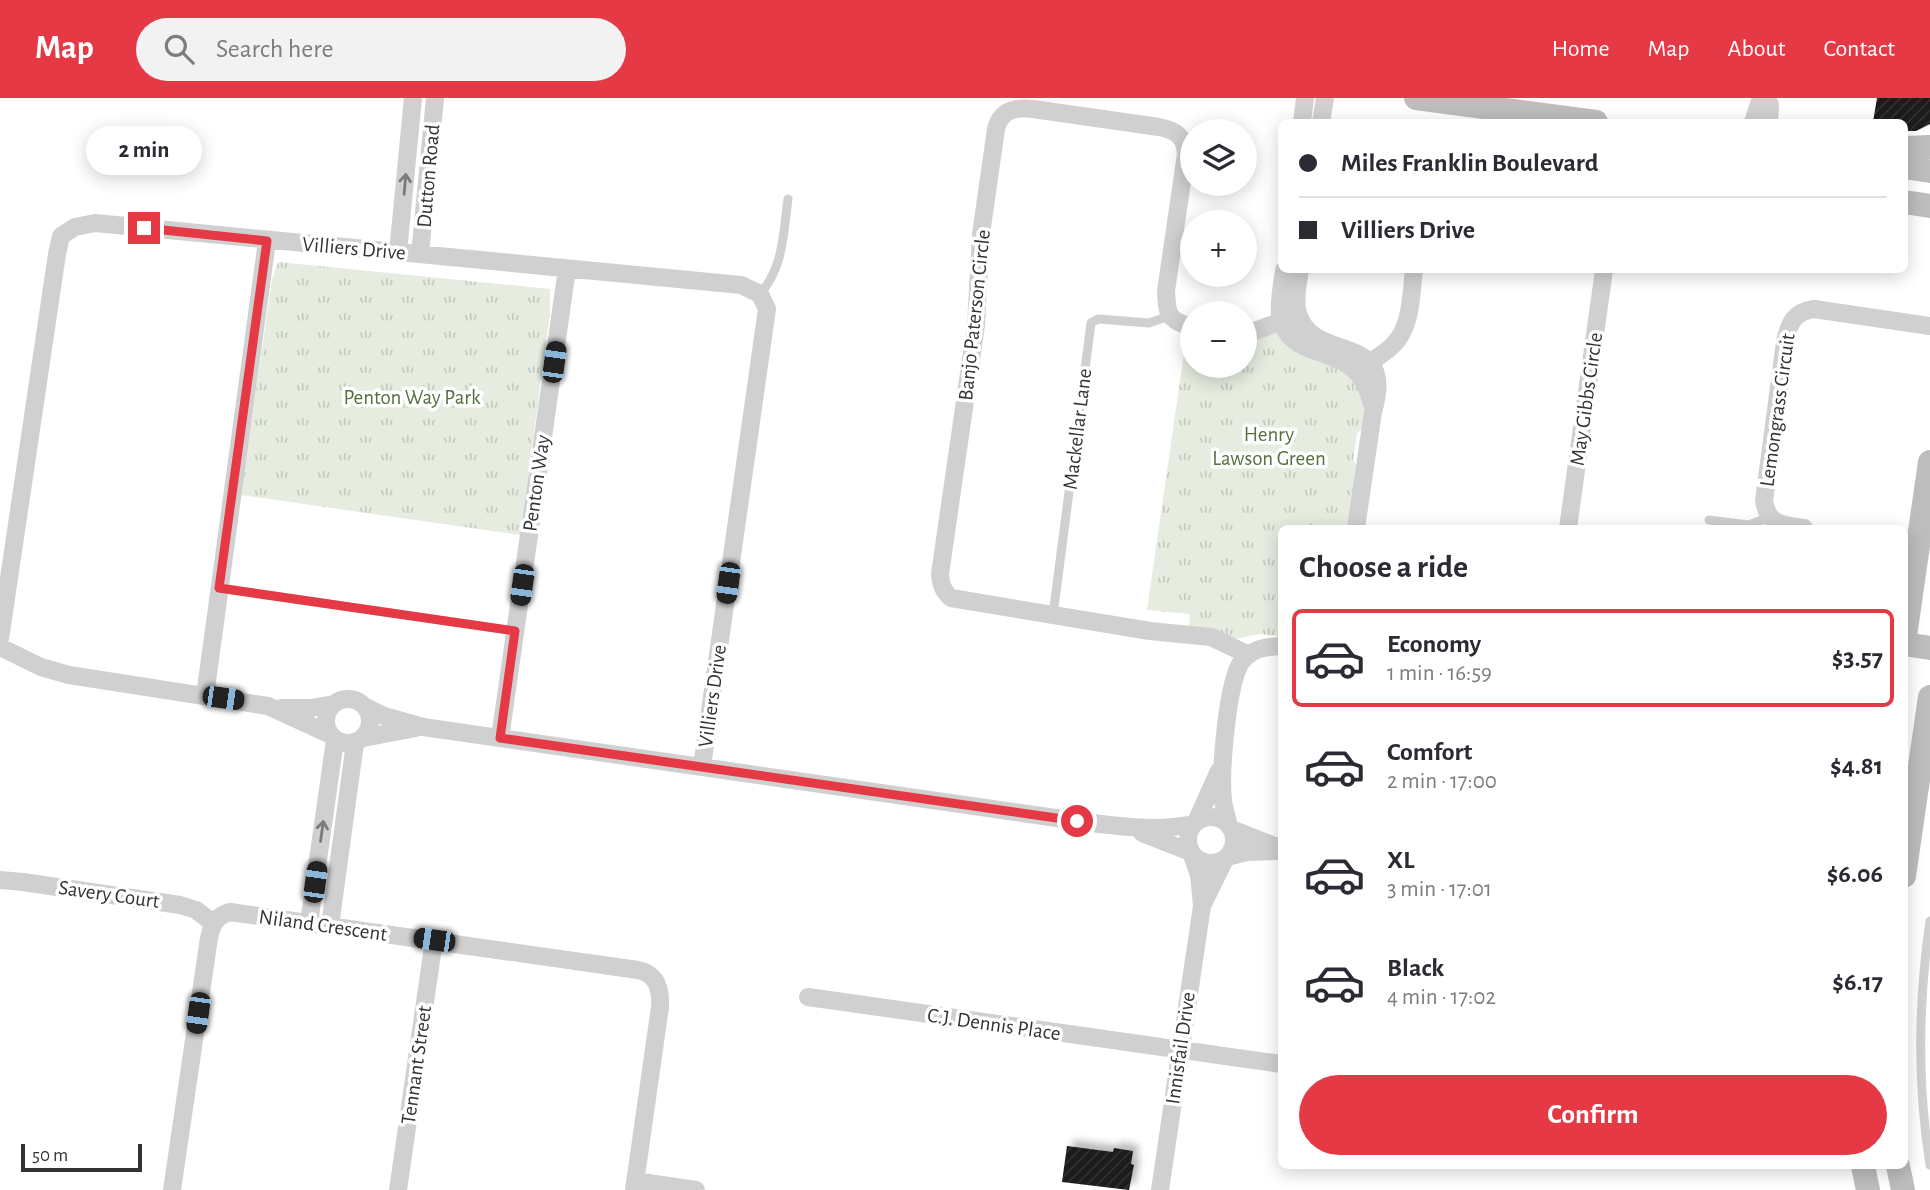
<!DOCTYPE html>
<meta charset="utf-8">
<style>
:root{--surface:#fff;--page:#f2f2f3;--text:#2b2b33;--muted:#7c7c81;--line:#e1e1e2;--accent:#e63946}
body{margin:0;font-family:"Alegreya Sans",sans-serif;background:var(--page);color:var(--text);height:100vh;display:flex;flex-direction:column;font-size:26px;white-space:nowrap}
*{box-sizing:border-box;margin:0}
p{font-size:23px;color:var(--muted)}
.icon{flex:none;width:38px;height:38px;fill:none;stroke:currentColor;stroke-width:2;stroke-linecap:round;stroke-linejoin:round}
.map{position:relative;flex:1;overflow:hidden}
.panel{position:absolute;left:1278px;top:427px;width:630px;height:644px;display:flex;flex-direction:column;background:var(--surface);border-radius:10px;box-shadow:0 4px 18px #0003}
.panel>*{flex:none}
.top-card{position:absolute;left:1278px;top:21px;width:630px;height:154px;border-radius:10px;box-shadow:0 4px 18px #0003;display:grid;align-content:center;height:154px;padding:0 21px;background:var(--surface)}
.tools{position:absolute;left:1180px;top:21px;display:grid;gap:14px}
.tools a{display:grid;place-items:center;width:77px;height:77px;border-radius:50%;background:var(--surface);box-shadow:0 4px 18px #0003;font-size:35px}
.scale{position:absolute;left:21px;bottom:18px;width:121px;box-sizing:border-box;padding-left:7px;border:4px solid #333;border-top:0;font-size:19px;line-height:24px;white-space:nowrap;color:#333;-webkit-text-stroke:5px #fff;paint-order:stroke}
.end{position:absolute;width:32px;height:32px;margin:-16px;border:9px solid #e63946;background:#fff;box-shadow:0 0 0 4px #fff}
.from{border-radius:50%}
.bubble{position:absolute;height:49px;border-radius:24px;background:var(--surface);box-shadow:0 4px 18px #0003;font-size:23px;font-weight:600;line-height:49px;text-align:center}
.car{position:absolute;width:21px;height:42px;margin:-21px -10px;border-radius:9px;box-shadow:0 0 5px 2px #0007;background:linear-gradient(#222 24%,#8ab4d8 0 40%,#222 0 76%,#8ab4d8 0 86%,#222 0)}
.top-card b{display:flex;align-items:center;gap:24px;height:66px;font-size:26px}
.top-card b+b{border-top:2px solid var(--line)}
.top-card i{width:18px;height:18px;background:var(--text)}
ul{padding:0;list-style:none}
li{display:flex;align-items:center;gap:21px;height:98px;margin:0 14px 10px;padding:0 7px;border:4px solid transparent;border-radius:10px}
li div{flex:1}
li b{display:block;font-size:26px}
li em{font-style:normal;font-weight:600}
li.on{border-color:var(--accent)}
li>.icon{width:63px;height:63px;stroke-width:1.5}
h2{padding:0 21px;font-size:32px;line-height:84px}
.button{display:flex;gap:14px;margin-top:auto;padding:14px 21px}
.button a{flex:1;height:80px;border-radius:42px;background:var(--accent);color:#fff;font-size:28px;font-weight:600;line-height:80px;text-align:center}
header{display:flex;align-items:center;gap:42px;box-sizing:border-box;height:98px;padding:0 35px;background:var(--accent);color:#fff}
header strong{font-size:33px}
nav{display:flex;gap:38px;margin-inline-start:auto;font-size:24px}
.search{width:490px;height:63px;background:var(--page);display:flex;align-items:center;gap:18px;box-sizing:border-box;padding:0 24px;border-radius:38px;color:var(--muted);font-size:26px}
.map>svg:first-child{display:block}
</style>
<header>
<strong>Map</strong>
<div class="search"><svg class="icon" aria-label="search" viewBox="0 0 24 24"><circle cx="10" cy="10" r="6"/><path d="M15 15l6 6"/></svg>Search here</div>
<nav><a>Home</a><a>Map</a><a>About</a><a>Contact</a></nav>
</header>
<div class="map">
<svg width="1930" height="1092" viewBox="0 0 1930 1092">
<defs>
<pattern id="grass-tufts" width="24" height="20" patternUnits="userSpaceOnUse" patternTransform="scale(1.75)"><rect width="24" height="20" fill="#e6ecdf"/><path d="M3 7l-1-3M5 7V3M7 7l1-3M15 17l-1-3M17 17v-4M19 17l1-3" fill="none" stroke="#c6cbc0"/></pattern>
<pattern id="building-hatch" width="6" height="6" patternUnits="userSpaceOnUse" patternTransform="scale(1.75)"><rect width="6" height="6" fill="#1a1a1a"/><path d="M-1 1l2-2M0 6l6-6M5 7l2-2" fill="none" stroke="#333"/></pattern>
<filter id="shadow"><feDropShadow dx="6" dy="-6" stdDeviation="3.5" flood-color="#0004"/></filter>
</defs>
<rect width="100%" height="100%" fill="#fff"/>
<path fill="url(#grass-tufts)" d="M278,164L550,191V215L520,437L241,397L272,182Z
M1187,234L1192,235V268H1244V241L1275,234L1280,235L1350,273L1365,304L1364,330L1357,335L1353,362L1358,369L1350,424L1343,430H1281V538L1260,536L1234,541L1189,530L1190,516L1147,512Z"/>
<path fill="url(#building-hatch)" filter="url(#shadow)" d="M1877,0H1930V26L1916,33H1904V24H1873Z
M1067,1048L1113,1054L1114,1050L1133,1053L1131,1066L1134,1067L1129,1092L1062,1084Z"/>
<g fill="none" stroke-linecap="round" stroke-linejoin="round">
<path stroke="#d0d0d0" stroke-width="9" d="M760,196C784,169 783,135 788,101
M1709,422L1749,427L1769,419
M219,490L515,533
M1053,517L1091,225L1098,221L1149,225L1169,218
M1930,823C1918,905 1917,985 1930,1067"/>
<path stroke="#d0d0d0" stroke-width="18" d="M1767,0L1770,7L1769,24
M1302,24L1305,0
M1321,24L1325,0
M1753,24L1761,0
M398,154L413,0
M420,156L435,0
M1284,172C1282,186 1279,201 1280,215C1288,272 1357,237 1371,304
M1300,172C1298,186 1294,201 1298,215C1313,268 1398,230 1373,314L1356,430
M1192,229C1168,222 1167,217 1166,193L1186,56C1185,38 1175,32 1159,29L1033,11C1014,9 1001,12 996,31L981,136L976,227L940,476C941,487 943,493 951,500L1150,533L1211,539L1249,557
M1244,234L1255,233L1292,219
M1362,271C1372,262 1384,256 1393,247C1412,229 1411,195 1414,172
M1568,430L1604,172
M1804,430C1782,427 1768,427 1764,403L1785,244C1789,225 1794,214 1814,211L1930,228
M0,541L57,156L61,138L75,129L95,125L741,187L760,196L767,211L702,669
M0,549L41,569L69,577L268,608L329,636
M205,598L267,143
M326 623a22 22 0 1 1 44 0a22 22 0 1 1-44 0Z
M366,609L384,618L423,629L1077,723C1116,728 1155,734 1194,726
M281,610H311L334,606
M363,640L416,630
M500,640L567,171
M1188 742a23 23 0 1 1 46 0a23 23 0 1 1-46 0Z
M1196,724L1219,673
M1229,728C1227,719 1224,711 1223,702C1220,675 1227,583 1242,563C1253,550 1265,549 1281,548
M1231,731L1280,750
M1142,735L1190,754
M1227,759L1247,754L1281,753
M0,782L23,784L180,807L196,812L213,825
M1202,808L1225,761
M309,825L335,642
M330,828L355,645
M808,899L1281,966
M635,1083L696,1092
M172,1092L209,840C212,826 216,818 230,814L638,872C657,876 661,891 660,909L634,1092
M398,1092L434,842
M1160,1092L1202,808L1199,777L1192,757"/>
<path stroke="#bdbdbd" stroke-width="24" d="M1416,0L1596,24
M1904,50L1930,49
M1904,69L1930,73
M1904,104L1930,108
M1904,545L1930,364
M1904,546L1930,550
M1904,778L1930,599
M1863,1068L1868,1092
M1898,1068L1903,1092"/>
</g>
<defs><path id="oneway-shaft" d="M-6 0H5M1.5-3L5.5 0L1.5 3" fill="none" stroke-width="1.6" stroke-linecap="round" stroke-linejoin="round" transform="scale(1.75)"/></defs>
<g stroke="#7a7a7a">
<use href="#oneway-shaft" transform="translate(405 86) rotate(-85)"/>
<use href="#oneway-shaft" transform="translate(322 733) rotate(-82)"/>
</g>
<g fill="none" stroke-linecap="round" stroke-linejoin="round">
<path stroke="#e63946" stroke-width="9" d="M144,130L267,143L219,490L515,533L500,640L1077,723"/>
</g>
<g text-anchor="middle" stroke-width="7" stroke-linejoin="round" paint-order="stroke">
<g font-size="21" fill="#333" stroke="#fff">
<text transform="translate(428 78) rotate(-85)" y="7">Dutton Road</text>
<text transform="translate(354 150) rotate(5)" y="7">Villiers Drive</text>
<text transform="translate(974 217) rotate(-84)" y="7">Banjo Paterson Circle</text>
<text transform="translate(1586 301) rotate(-82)" y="7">May Gibbs Circle</text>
<text transform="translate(1777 312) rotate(-82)" y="7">Lemongrass Circuit</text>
<text transform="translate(1077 331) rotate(-83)" y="7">Mackellar Lane</text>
<text transform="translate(536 385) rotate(-82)" y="7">Penton Way</text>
<text transform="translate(712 598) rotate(-82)" y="7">Villiers Drive</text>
<text transform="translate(109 796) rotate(8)" y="7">Savery Court</text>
<text transform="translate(323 827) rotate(8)" y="7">Niland Crescent</text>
<text transform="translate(994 926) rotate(8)" y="7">C.J. Dennis Place</text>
<text transform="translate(1180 950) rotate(-82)" y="7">Innisfail Drive</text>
<text transform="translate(416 967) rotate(-82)" y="7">Tennant Street</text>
</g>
<g font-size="21" fill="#56703f" stroke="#fff">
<text x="412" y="306">Penton Way Park</text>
<text x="1269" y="343">Henry<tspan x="1269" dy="24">Lawson Green</tspan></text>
</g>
</g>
</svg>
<div class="tools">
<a><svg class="icon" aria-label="layers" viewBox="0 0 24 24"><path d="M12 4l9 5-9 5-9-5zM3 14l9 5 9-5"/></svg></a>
<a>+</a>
<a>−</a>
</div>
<div class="scale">50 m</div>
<i class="end from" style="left:1077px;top:723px"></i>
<i class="end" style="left:144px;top:130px"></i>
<div class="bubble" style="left:86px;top:28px;width:116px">2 min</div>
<i class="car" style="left:554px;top:264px;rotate:8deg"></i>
<i class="car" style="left:728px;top:485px;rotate:188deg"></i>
<i class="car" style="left:522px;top:487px;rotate:188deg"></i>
<i class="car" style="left:223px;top:600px;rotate:98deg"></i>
<i class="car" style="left:315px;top:784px;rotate:8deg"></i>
<i class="car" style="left:434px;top:842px;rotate:278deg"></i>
<i class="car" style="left:198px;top:915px;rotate:188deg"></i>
<div class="top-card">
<b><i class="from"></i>Miles Franklin Boulevard</b>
<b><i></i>Villiers Drive</b>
</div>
<section class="panel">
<h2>Choose a ride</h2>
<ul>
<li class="on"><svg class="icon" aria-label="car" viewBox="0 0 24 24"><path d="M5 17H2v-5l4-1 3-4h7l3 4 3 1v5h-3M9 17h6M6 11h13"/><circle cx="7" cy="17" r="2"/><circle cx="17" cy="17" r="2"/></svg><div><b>Economy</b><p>1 min · 16:59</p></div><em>$3.57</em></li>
<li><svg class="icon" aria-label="car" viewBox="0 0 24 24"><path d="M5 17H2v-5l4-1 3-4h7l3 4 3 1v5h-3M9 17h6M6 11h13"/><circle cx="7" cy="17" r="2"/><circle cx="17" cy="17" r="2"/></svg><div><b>Comfort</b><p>2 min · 17:00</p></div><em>$4.81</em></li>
<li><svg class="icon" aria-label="car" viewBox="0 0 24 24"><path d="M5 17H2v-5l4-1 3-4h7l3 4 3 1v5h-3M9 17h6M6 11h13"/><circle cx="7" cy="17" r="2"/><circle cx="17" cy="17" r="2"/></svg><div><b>XL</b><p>3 min · 17:01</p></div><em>$6.06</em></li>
<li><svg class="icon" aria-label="car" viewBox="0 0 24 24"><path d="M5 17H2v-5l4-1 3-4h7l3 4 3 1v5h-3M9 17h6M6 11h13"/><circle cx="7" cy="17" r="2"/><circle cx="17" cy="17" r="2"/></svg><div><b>Black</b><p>4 min · 17:02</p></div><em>$6.17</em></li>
</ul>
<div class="button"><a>Confirm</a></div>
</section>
</div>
